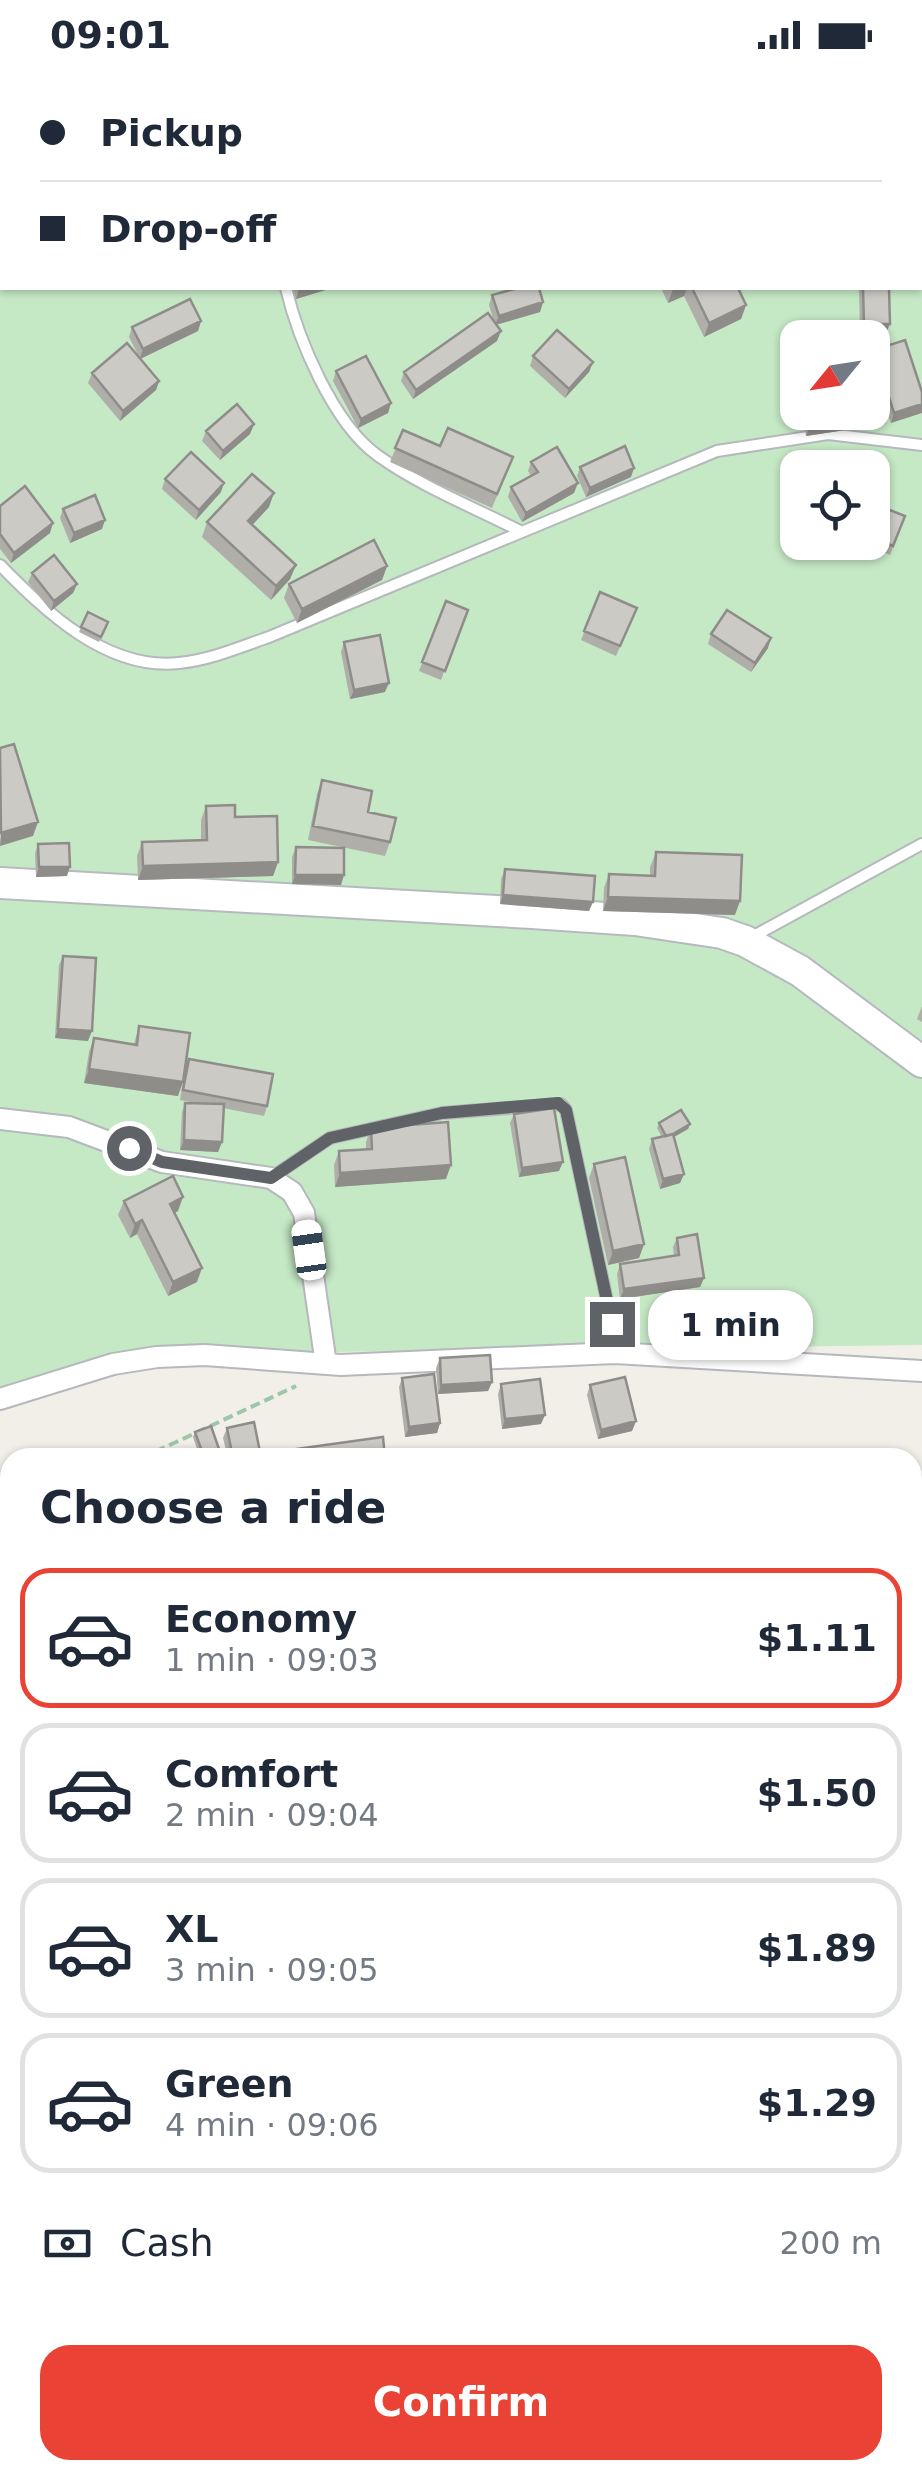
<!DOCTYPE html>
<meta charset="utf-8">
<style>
:root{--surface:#fff;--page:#f2f2f3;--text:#1f2937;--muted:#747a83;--line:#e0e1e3;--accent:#ea4335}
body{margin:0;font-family:"DejaVu Sans",sans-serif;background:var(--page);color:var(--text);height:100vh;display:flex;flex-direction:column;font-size:38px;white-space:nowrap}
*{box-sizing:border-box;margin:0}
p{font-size:32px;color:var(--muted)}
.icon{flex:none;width:55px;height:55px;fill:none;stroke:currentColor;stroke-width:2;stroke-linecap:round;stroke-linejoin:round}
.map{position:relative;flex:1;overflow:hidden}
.sheet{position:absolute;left:0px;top:1378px;width:922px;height:1032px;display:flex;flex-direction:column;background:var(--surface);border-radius:30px 30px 0 0;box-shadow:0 2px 8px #0004}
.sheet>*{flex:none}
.top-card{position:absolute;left:0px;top:0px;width:922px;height:220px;box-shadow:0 2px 8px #0004;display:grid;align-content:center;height:220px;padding:0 40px;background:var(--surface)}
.needle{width:65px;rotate:240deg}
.buttons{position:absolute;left:780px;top:250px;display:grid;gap:20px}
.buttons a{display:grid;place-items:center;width:110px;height:110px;border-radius:20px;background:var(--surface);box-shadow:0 2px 8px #0004;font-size:50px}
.end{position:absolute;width:45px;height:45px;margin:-22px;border:12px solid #5f6368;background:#fff;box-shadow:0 0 0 5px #fff}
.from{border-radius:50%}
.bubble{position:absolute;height:70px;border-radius:30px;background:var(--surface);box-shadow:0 2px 8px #0004;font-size:32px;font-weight:800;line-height:70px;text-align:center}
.car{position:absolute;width:30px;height:60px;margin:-30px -15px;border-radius:12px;box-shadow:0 0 8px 2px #0007;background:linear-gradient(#fff 24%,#345 0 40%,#fff 0 76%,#345 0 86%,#fff 0)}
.top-card b{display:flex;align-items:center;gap:35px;height:95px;font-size:38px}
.top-card b+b{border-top:2px solid var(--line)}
.top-card i{width:25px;height:25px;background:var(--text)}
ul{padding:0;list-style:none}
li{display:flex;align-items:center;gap:30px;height:140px;margin:0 20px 15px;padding:0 20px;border:5px solid var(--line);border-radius:30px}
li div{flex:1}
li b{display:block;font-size:38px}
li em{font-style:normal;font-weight:800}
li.current{border-color:var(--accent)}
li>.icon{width:90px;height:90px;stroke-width:1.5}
h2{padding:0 40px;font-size:45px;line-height:120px}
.pay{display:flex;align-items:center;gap:25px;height:110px;padding:0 40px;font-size:38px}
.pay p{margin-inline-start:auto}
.button{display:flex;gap:20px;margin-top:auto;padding:20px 40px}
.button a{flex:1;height:115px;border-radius:30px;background:var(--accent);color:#fff;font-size:40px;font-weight:800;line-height:115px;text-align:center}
.status{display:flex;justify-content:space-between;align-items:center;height:70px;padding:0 50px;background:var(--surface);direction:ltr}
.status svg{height:28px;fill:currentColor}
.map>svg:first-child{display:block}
</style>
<div class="status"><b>09:01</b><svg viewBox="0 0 49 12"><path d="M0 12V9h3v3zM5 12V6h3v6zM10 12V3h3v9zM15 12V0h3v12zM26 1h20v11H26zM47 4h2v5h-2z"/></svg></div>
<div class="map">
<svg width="922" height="2409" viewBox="0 0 922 2409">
<rect width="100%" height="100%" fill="#f1efe8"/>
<path fill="#c5e8c5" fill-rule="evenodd" d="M0,0H922V1275L325,1282L166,1276L71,1295L0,1322ZM2,2H920V218H2ZM798,268H872V342H798ZM798,398H872V472H798Z
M922,1404V2409H0V1659L10,1657V2400H912V1406Z"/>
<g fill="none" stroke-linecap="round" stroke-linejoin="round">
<g stroke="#b5b8bc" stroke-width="14">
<path id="lane" d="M0,54L2,53
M920,68H922
M286,218C298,269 333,353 377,385C420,416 473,437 520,461
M0,495C45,541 107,601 179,593C210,590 240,577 269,567L717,381L828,364L922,375
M750,868L922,774
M272,1107L330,1068L442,1043L561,1034L566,1040L612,1254L615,1283"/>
</g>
<g stroke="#b5b8bc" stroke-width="24">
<path id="street" d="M0,1049L69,1057L162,1092L271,1108L292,1122L304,1143L326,1294
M0,1329L113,1294L157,1287L205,1285L341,1295L615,1283L922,1301"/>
</g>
<g stroke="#b6babf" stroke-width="34">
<path id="secondary" d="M0,813L532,843L635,850L722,863L745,871L800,901L922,992"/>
</g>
<path stroke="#9cc7a9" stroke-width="4" stroke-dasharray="10 5" stroke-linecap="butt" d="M142,1388L296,1316
M0,1536L10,1528
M0,2203H10
M912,2216L922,2215"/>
<use href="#lane" stroke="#fff" stroke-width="10"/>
<use href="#street" stroke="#fff" stroke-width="20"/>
<use href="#secondary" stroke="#fff" stroke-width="30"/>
</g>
<path fill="#afaea9" d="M293,218H332L296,229Z
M662,218H738L746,235L741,249L704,267L684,226L668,233L662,220Z
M859,218H889L886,263L860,264Z
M492,225L543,232L540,242L496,255L497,271L413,329L401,311L404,302L494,252L489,235Z
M201,251L198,261L140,289L159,311L156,320L120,351L88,313L92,303L139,287L129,267L132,257Z
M874,280L922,322L891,353L888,345L885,354L806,366L803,342H872L879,318L872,297Z
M533,286L593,292L589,302L565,328L530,296Z
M336,301L391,333L388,343L358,358L333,311Z
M254,354L250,364L220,390L202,371L206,361Z
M403,360L440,376L513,387L492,438L390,392Z
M531,392L574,423L522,452L508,427L511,417L531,406L528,401Z
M580,397L631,407L586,427L577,406Z
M165,409L221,422L196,450L162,419Z
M872,433L905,446L890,485L859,472H872Z
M0,436L50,463L11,493L0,479Z
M269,437L252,455L296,495L290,509L271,530L202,467L207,452Z
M63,439L102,459L70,473L60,448Z
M387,496L382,510L297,553L284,528L289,514Z
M32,503L77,514L73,523L51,541L28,512Z
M600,522L637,538L616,586L581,570Z
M446,531L468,540L441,610L419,601Z
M88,542L108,552L99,572L79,562Z
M711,564L768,578L751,602L708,574Z
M344,572L385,622L350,629L341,582Z
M322,710L368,742L390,772L385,786L308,770L317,724Z
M206,736L235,747L278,792L273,806L138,810L137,786L142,772L201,770V750Z
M38,774L67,806L36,807L35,783Z
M296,777L341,815L292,814V787Z
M656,782L735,845L603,841L604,818L609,804L650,806V797Z
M505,799L589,841L500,834L501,809Z
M63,886L88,971L55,968L59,895Z
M922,936V952L917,949Z
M139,956L178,1026L84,1013L89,982L94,968L134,974Z
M189,989L267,1036L264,1046L223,1038L222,1072L218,1082L180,1080L182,1042L185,1033H197L180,1030L185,998Z
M514,1044L559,1101L519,1107L510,1053Z
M659,1053L690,1054L688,1059L674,1067L684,1104L680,1113L660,1119L649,1079L652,1069L662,1067L657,1058Z
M371,1058L446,1109L335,1117L334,1095L339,1081L366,1079V1072Z
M594,1094L644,1174L639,1188L608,1195L589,1108Z
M124,1131L178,1141L174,1143L197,1212L168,1226L137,1164L130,1168L118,1145Z
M677,1168L704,1208L700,1217L620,1229L617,1204L620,1194L674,1186L673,1177Z
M440,1288L492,1312L488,1321L438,1324L436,1298Z
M402,1308L440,1353L437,1363L405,1367L399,1317Z
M501,1314L541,1354L502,1359L498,1324Z
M590,1315L636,1351L632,1361L598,1369L587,1325Z
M227,1358L261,1387L272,1388H228L223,1368Z
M195,1362L219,1379L217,1384L200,1388L193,1367Z"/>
<path fill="#8f8d8a" d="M866,0H922V1L865,2Z
M305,218H332L296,229L299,219Z
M677,218H687L684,226L668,233L673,219Z
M543,232L540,242L495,255L499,246Z
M746,235L741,249L704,267L709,253Z
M201,251L198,261L140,289L143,279Z
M864,254H890L886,263L860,264Z
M501,261L497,271L413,329L416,320Z
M593,292L589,302L565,328L569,319Z
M159,311L156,320L120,351L123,341Z
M391,333L388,343L358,358L361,349Z
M922,334V343L891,353L894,343Z
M888,344L885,354L806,366L810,356Z
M254,354L250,364L220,390L223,381Z
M634,398L631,407L586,427L590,418Z
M224,413L221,422L196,450L199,440Z
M578,413L574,423L522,452L526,443Z
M274,423L269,437L243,465L248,451Z
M105,450L102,459L70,473L74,463Z
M53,453L50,463L11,493L14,483Z
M296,495L290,509L271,530L276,516Z
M387,496L382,510L297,553L302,539Z
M77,514L73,523L51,541L54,531Z
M771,568L768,578L751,602L755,593Z
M389,613L385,622L350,629L354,620Z
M38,752L33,766L0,776L1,763Z
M278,792L273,806L138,810L143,796Z
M39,797H70L67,806L36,807Z
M295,805H344L341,815L292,814Z
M503,825L593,832L589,841L500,834Z
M608,827L740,831L735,845L603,841Z
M58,959L92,961L88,971L55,968Z
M89,999L183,1012L178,1026L84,1013Z
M690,1054L688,1059L665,1072L667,1067Z
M184,1070L222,1072L218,1082L180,1080Z
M563,1092L559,1101L519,1107L522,1098Z
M451,1095L446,1109L335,1117L340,1103Z
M684,1104L680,1113L660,1119L663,1109Z
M183,1127L178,1141L165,1148L170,1134Z
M142,1150L137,1164L130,1168L135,1154Z
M644,1174L639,1188L608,1195L613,1181Z
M202,1198L197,1212L168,1226L173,1212Z
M704,1208L700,1217L620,1229L624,1219Z
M492,1312L488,1321L438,1324L441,1315Z
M545,1345L541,1354L502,1359L505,1349Z
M636,1351L632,1361L598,1369L601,1360Z
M440,1353L437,1363L405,1367L409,1357Z
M219,1379L217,1384L201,1388L203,1384Z"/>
<path fill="#cccac5" stroke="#8f8d8a" stroke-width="2.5" d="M65,0H102V2H66Z
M124,0H214L215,2H125Z
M269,0H376V2H268Z
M804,0H842V2H804Z
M518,218H539L543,232L499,246L492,225Z
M692,218H738L746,235L709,253Z
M863,218H889L890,254H864Z
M190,229L201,251L143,279L132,257Z
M488,243L501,261L416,320L404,302Z
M557,260L593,292L569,319L533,286Z
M905,270L922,322V334L894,343L874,280Z
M127,273L159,311L123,341L92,303Z
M366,286L391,333L361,349L336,301Z
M884,318L888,344L810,356L808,342H872V319Z
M237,334L254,354L223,381L206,361Z
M448,358L513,387L497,424L395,378L403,360L440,376Z
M625,376L634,398L590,418L580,397Z
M557,377L578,413L526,443L511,417L538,402L531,392Z
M191,382L224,413L199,440L165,409Z
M252,404L274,423L248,451L296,495L276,516L207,452Z
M25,416L53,453L14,483L0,464V436Z
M95,425L105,450L74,463L63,439Z
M872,433L905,446L893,476L872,467Z
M374,470L387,496L302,539L289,514Z
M54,485L77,514L54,531L32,503Z
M600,522L637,538L620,576L584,561Z
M446,531L468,540L445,601L422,592Z
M727,540L771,568L755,593L711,564Z
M88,542L108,552L101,567L81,557Z
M380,565L389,613L354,620L344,572Z
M14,674L38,752L1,763L0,678Z
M322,710L372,721L368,742L396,748L390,772L313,756Z
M235,735V747L277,746L278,792L143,796L142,772L207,770L206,736Z
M69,773L70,797H39L38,774Z
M296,777L344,778V805H295Z
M656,782L742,785L740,831L608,827L609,804L655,806Z
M505,799L595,806L593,832L503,825Z
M63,886L96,888L92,961L58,959Z
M139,956L190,963L183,1012L89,999L94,968L137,975Z
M189,989L273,1004L267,1036L183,1020Z
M185,1033L224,1034L222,1072L184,1070Z
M554,1038L563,1092L522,1098L514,1044Z
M681,1040L690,1054L673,1064L666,1066L659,1053Z
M448,1052L451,1095L340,1103L339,1081L372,1079L371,1058Z
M673,1064L684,1104L663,1109L652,1069Z
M625,1087L644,1174L613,1181L594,1094Z
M173,1106L183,1127L170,1134L202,1198L173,1212L142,1150L135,1154L124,1131Z
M697,1164L704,1208L624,1219L620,1194L679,1185L677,1168Z
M490,1285L492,1312L441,1315L440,1288Z
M434,1304L440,1353L409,1357L402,1308Z
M625,1307L636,1351L601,1360L590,1315Z
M540,1309L545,1345L505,1349L501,1314Z
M254,1352L261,1387L272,1385V1388H233L227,1358Z
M211,1356L219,1379L203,1384L195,1362Z
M383,1367L385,1388H297L296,1379Z"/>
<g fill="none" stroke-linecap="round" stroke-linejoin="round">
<path stroke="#5f6368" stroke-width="12" d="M129,1078L162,1092L271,1108L330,1068L442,1043L558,1033L566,1040L612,1254"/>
</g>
</svg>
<div class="buttons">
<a><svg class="needle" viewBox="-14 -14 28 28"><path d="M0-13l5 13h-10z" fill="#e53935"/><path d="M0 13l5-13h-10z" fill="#747a83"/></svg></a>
<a><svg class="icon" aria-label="locate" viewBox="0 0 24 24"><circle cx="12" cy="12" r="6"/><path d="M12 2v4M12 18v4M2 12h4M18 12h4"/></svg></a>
</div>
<i class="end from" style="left:129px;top:1078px"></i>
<i class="end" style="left:612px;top:1254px"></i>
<div class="bubble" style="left:648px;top:1220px;width:165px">1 min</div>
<i class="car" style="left:309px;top:1180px;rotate:352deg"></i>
<div class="top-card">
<b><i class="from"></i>Pickup</b>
<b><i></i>Drop-off</b>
</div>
<section class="sheet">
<h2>Choose a ride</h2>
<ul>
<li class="current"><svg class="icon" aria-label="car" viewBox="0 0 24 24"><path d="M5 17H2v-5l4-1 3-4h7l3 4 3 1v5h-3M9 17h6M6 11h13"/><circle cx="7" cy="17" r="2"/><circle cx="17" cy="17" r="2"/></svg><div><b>Economy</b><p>1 min · 09:03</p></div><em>$1.11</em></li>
<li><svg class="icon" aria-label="car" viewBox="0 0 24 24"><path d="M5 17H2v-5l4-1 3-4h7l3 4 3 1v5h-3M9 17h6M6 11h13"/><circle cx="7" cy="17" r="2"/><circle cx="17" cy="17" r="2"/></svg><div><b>Comfort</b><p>2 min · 09:04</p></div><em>$1.50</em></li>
<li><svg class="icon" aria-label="car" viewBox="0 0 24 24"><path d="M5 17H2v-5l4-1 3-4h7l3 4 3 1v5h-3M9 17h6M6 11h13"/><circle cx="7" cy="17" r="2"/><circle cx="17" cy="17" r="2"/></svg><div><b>XL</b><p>3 min · 09:05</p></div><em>$1.89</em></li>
<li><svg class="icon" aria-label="car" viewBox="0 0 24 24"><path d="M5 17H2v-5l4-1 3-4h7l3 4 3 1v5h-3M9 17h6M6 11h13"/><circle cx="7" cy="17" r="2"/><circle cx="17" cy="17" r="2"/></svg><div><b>Green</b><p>4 min · 09:06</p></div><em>$1.29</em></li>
</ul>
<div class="pay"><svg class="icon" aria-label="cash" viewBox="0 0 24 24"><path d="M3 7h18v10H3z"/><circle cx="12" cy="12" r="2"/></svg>Cash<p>200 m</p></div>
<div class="button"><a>Confirm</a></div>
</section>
</div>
